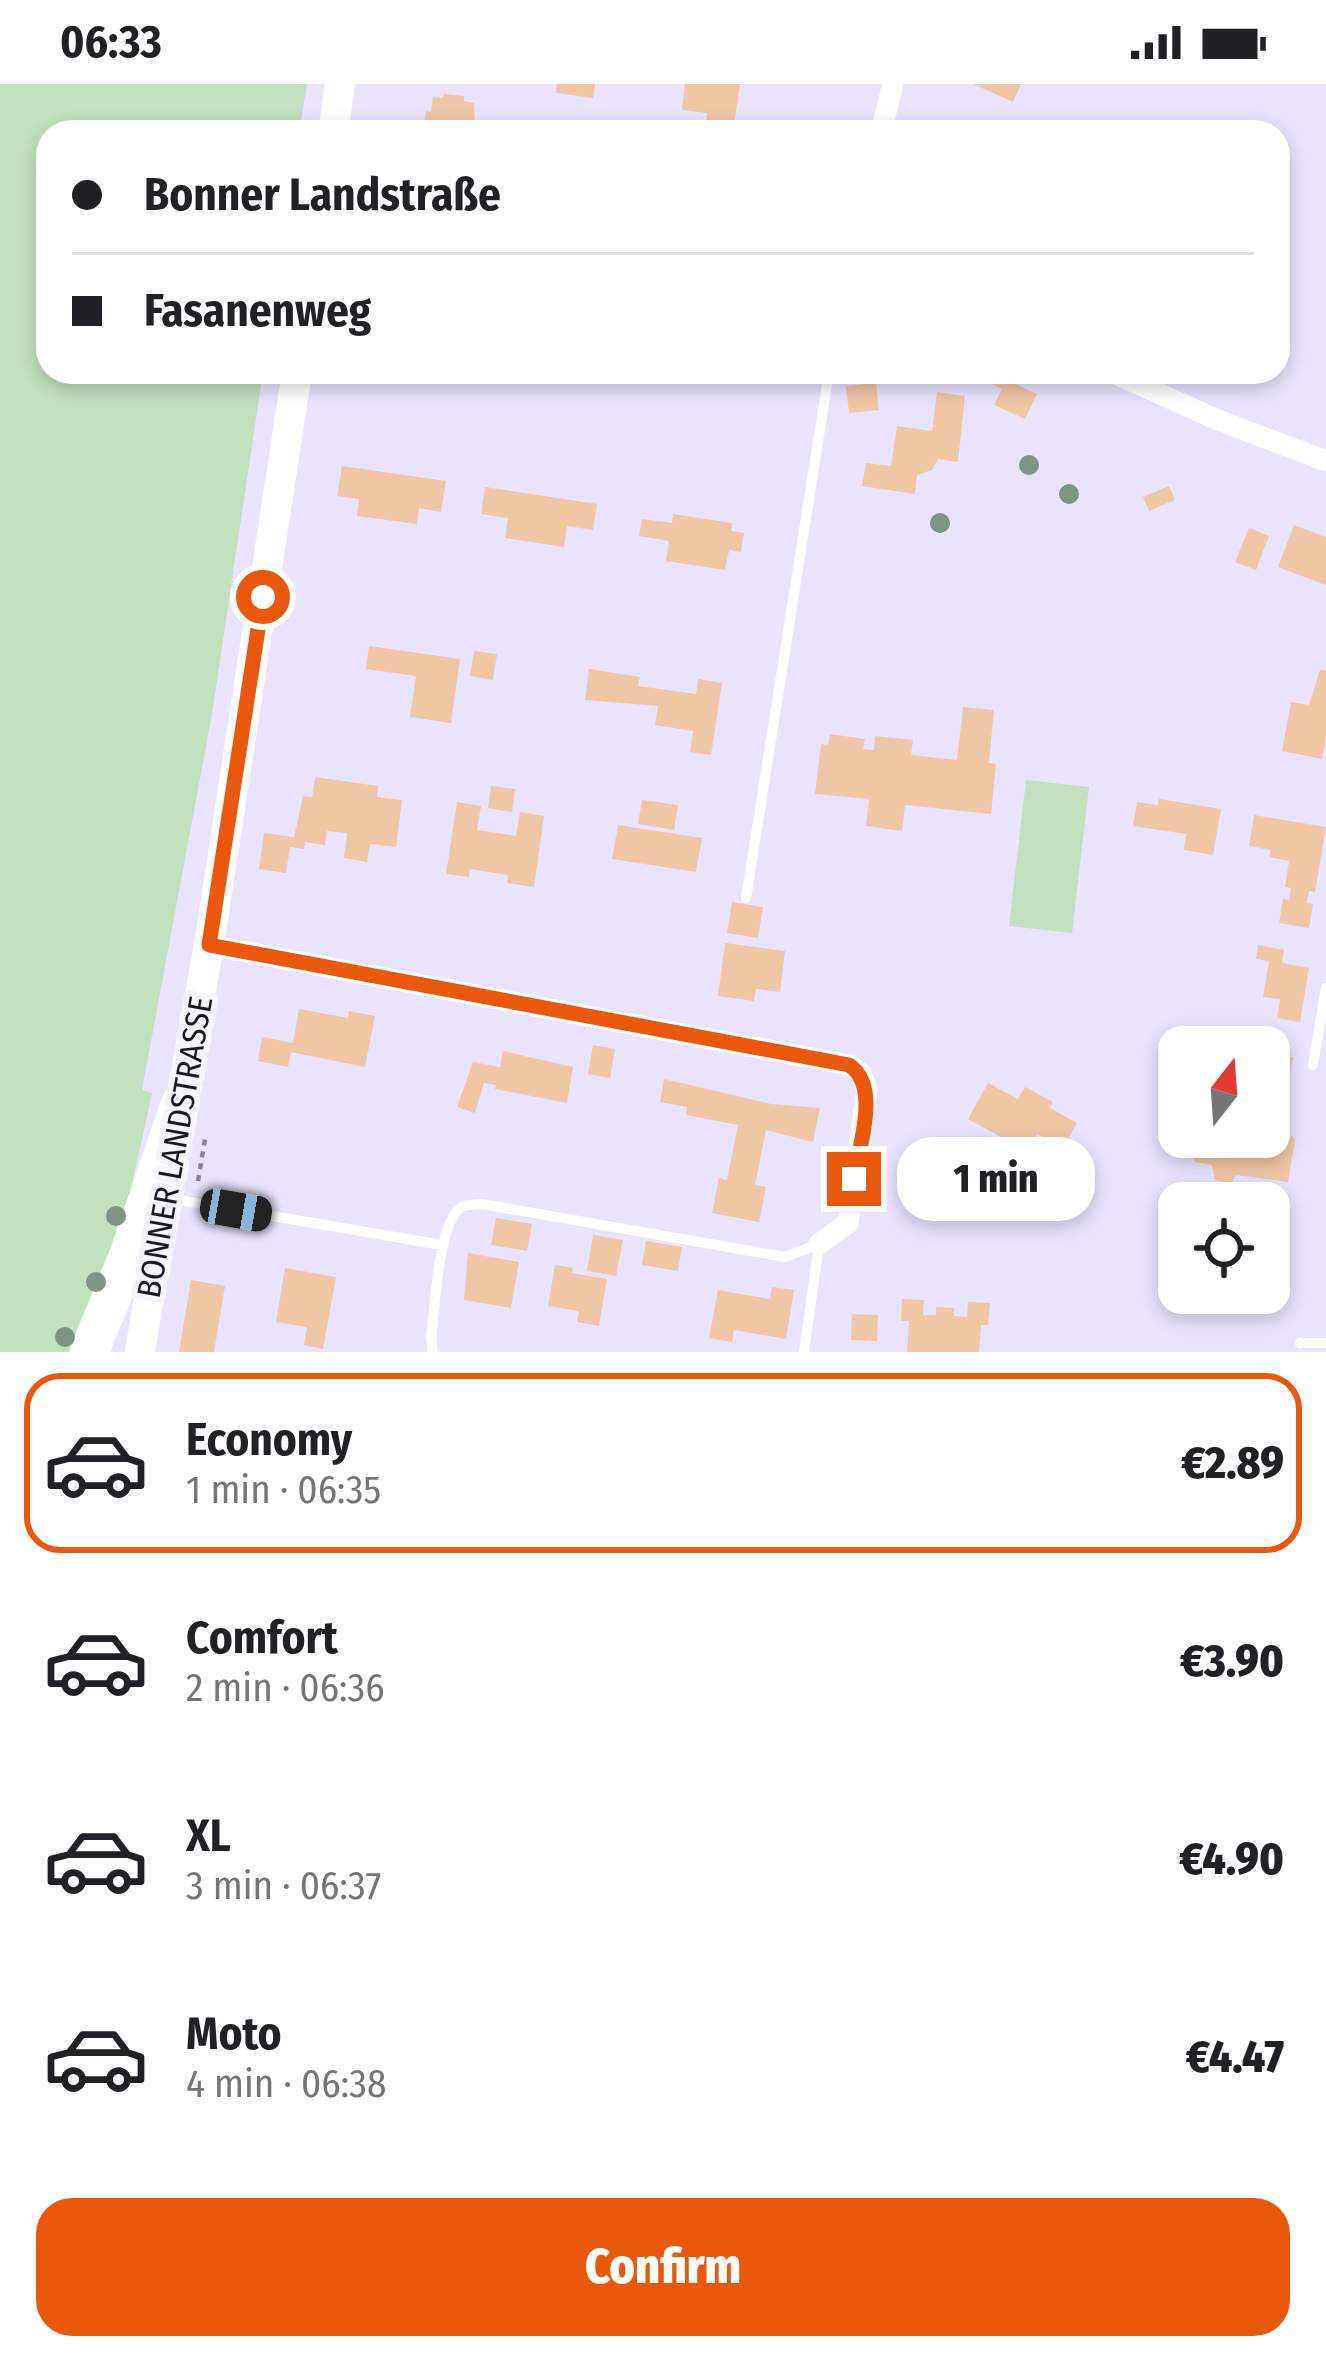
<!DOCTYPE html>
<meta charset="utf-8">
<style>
:root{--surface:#fff;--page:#f2f2f2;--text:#202124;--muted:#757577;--line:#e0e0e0;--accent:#ea580c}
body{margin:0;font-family:"Fira Sans Condensed",sans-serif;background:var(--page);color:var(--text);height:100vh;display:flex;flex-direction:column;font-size:45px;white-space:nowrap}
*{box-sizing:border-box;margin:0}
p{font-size:39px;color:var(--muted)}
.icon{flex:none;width:66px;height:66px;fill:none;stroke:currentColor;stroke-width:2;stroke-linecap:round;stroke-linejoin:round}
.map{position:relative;height:1268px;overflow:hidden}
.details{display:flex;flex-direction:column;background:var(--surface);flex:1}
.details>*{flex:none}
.banner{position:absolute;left:36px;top:36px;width:1254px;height:264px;border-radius:36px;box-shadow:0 6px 18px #0003;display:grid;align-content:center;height:264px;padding:0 36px;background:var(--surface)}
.needle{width:78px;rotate:17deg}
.fabs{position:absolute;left:1158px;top:942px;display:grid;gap:24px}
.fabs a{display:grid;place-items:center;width:132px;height:132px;border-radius:24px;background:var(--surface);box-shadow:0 6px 18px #0003;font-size:60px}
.end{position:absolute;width:54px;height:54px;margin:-27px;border:15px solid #ea580c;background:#fff;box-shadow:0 0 0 6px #fff}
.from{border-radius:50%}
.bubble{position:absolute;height:84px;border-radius:36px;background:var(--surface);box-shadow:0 6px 18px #0003;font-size:39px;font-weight:800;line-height:84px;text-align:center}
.car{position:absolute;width:36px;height:72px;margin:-36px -18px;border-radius:15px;box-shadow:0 0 9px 3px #0007;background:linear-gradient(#222 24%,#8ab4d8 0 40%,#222 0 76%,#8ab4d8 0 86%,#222 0)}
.banner b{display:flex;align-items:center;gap:42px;height:114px;font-size:45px}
.banner b+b{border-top:3px solid var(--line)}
.banner i{width:30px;height:30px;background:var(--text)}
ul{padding:21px 0 0;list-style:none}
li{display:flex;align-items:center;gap:36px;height:180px;margin:0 24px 18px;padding:0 12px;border:6px solid transparent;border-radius:36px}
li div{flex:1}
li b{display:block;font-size:45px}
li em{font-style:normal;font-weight:800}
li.current{border-color:var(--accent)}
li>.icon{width:108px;height:108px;stroke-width:1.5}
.button{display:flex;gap:24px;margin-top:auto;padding:24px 36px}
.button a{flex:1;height:138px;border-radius:36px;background:var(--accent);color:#fff;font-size:48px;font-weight:800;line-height:138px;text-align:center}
.status{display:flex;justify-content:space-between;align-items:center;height:84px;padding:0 60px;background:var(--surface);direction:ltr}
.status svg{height:33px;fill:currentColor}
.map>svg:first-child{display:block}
</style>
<div class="status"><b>06:33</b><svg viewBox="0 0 49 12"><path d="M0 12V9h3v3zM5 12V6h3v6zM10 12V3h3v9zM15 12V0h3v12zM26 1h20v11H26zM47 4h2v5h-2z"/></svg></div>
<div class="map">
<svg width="1326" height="1268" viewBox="0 0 1326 1268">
<rect width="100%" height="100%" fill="#e9e3ff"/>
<path fill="#c2e1be" d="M0,0H307L299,48H48V288H263L212,630L142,1006L152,1009L119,1159L76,1268H0Z
M1026,696L1089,703L1072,849L1009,842Z"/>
<path fill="#f0c7a5" d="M557,0H595L593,14L556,9Z
M685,0H740L733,48H705L707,29L682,26Z
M973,0H1021L1013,18Z
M444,10L464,12V17L474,19L475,48H423L426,27L431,28L433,13L443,14Z
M965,288H1016L1011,298L1037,310L1025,335L994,321L1002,305Z
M876,299L879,326L849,329L846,302Z
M937,308L965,312L958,378L938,375L932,386L917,391L915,410L862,402L866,379L891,382L897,342L932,347Z
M342,382L446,397L441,428L419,424L417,440L357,432L359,415L337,412Z
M1169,402L1175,416L1149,427L1143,413Z
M485,403L597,420L593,446L567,442L564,463L505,454L508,434L481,430Z
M673,430L732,439L731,447L744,449L741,468L729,466L725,486L666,477L669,457L639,452L642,435L672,439Z
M1294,441L1326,453V501L1278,483Z
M1249,444L1269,452L1256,486L1235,478Z
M369,562L460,575L451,639L410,633L416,592L366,585Z
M474,567L497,570L493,596L470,592Z
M589,585L640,593L638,602L696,610L698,595L722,599L711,671L690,668L693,647L655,641L658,622L585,616Z
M1320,586L1326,587V651L1322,675L1282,667L1291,618L1309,621Z
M963,623L994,626L989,679L996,680L991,730L905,721L902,747L866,742L869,715L815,710L821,660L828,661L830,650L865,655L863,665L874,666L875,652L913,656L911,671L957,676Z
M315,693L378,702L377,713L402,716L396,763L370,760L367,778L344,774L347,749L327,747L325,761L305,758L304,765L290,763L286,789L259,785L264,749L294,753L303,712L312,713Z
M491,702L515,705L512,728L488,724Z
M1159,715L1221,725L1213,771L1184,766L1186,750L1133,742L1137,718L1158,721Z
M642,716L678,721L674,746L638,740Z
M457,718L481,722L477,746L516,752L520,728L544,732L534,803L507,799L508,791L470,785L469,793L446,790Z
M1254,731L1326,743L1315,808L1309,807L1307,819L1313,820L1309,844L1279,839L1283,815L1289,816L1291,804L1285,803L1289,777L1269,773L1271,766L1249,762Z
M618,741L702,754L696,788L612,775Z
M732,818L763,823L758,854L727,849Z
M725,859L785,867L780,908L756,905L754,917L718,912Z
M1258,861L1284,866L1282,879L1309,884L1300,938L1277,934L1280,915L1263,913L1269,877L1256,875Z
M299,925L348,934L349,927L375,932L365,983L291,968L288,983L258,977L262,953L293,959Z
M593,961L615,965L610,994L588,990Z
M503,967L573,983L567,1019L495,1005L496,1001L484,999L475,1029L457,1023L473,978L500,983Z
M1269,969L1293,973L1289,997L1269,994Z
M664,995L771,1020L820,1024L813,1058L766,1046L755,1101L766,1103L759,1138L712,1129L719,1094L727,1096L738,1041L686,1031L687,1023L660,1018Z
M988,999L1018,1015L1025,1003L1053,1018L1050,1024L1077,1039L1058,1073L1045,1066L1049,1056L1037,1050L1022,1077L1005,1067L1010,1058L968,1035Z
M1269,1048L1292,1052L1295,1056L1288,1098L1236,1091L1231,1099L1215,1096L1212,1081L1195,1078L1191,1067H1187L1189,1054L1261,1055L1269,1053Z
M496,1134L532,1140L527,1167L491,1161Z
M593,1151L623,1156L616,1192L587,1187Z
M646,1157L682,1163L678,1187L642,1181Z
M468,1169L519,1178L511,1224L464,1216Z
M555,1181L573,1184L572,1189L607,1195L599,1242L577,1238L579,1227L548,1222Z
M285,1184L336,1193L323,1265L304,1261L307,1243L276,1238Z
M191,1196L225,1202L214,1268H179Z
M772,1203L794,1206L786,1255L734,1246L732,1258L709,1254L718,1206L770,1215Z
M902,1215L924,1216L923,1231H936V1223L954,1224V1232L967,1233L968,1218L990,1219L988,1241H981L979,1268H907L909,1237H901Z
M852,1230L878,1231L877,1257L851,1256Z"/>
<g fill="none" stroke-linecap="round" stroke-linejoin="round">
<path stroke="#888498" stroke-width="4.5" stroke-dasharray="6 6" stroke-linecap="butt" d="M198,1097L205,1055"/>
<path stroke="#fff" stroke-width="10" d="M746,814L829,288
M1313,981L1326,904
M167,1114L442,1161
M1300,1259H1326
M433,1268L431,1253C435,1227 438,1135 462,1123C468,1120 475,1121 482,1120L785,1173L819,1160L804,1268"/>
<path stroke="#fff" stroke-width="21" d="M881,48L893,0
M1111,288L1218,336L1326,377
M209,861L849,981L861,989L867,1005L848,1139L819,1160"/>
<path stroke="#fff" stroke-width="30" d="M333,48L340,0
M176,1043L209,861L297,288
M140,1268L168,1096"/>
<path stroke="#fff" stroke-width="39" d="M89,1268L128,1173L180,1021"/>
</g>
<g fill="#7e9585">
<circle cx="1029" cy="381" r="10"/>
<circle cx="1069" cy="410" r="10"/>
<circle cx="940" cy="439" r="10"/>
<circle cx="116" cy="1132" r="10"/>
<circle cx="96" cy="1198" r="10"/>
<circle cx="65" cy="1253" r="10"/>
</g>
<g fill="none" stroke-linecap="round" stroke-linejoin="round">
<path stroke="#ea580c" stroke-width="15" d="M263,513L209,861L849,981C881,1002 859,1062 854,1095"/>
</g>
<g text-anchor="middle" stroke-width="12" stroke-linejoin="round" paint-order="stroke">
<g font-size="33" fill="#1b1823" stroke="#f5f4fb">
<text transform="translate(174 1063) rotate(-80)" y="12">BONNER LANDSTRASSE</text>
</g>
</g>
</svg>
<div class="fabs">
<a><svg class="needle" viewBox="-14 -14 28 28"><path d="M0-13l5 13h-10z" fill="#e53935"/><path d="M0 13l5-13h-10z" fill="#757577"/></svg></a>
<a><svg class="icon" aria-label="locate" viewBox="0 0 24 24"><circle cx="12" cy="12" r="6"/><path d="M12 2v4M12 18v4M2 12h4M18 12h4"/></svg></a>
</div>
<i class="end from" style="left:263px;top:513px"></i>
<i class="end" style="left:854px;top:1095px"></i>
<div class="bubble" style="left:897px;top:1053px;width:198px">1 min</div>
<i class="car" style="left:236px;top:1126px;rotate:100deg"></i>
<div class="banner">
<b><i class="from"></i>Bonner Landstraße</b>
<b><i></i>Fasanenweg</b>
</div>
</div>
<section class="details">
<ul>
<li class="current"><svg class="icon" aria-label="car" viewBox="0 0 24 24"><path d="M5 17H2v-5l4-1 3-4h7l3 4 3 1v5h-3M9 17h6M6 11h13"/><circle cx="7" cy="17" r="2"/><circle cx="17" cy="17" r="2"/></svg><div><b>Economy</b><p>1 min · 06:35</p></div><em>€2.89</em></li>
<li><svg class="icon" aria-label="car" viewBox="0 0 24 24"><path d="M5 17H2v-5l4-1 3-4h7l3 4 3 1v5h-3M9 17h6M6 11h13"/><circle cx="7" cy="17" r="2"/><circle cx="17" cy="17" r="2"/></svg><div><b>Comfort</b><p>2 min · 06:36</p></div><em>€3.90</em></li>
<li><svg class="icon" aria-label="car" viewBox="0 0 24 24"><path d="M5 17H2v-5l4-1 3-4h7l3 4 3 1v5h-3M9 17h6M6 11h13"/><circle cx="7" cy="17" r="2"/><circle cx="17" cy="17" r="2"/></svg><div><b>XL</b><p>3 min · 06:37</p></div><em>€4.90</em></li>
<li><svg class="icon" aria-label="car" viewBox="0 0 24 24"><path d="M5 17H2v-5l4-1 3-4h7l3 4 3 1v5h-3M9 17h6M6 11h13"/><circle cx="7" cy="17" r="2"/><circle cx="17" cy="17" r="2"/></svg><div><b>Moto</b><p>4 min · 06:38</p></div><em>€4.47</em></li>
</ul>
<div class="button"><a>Confirm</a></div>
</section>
